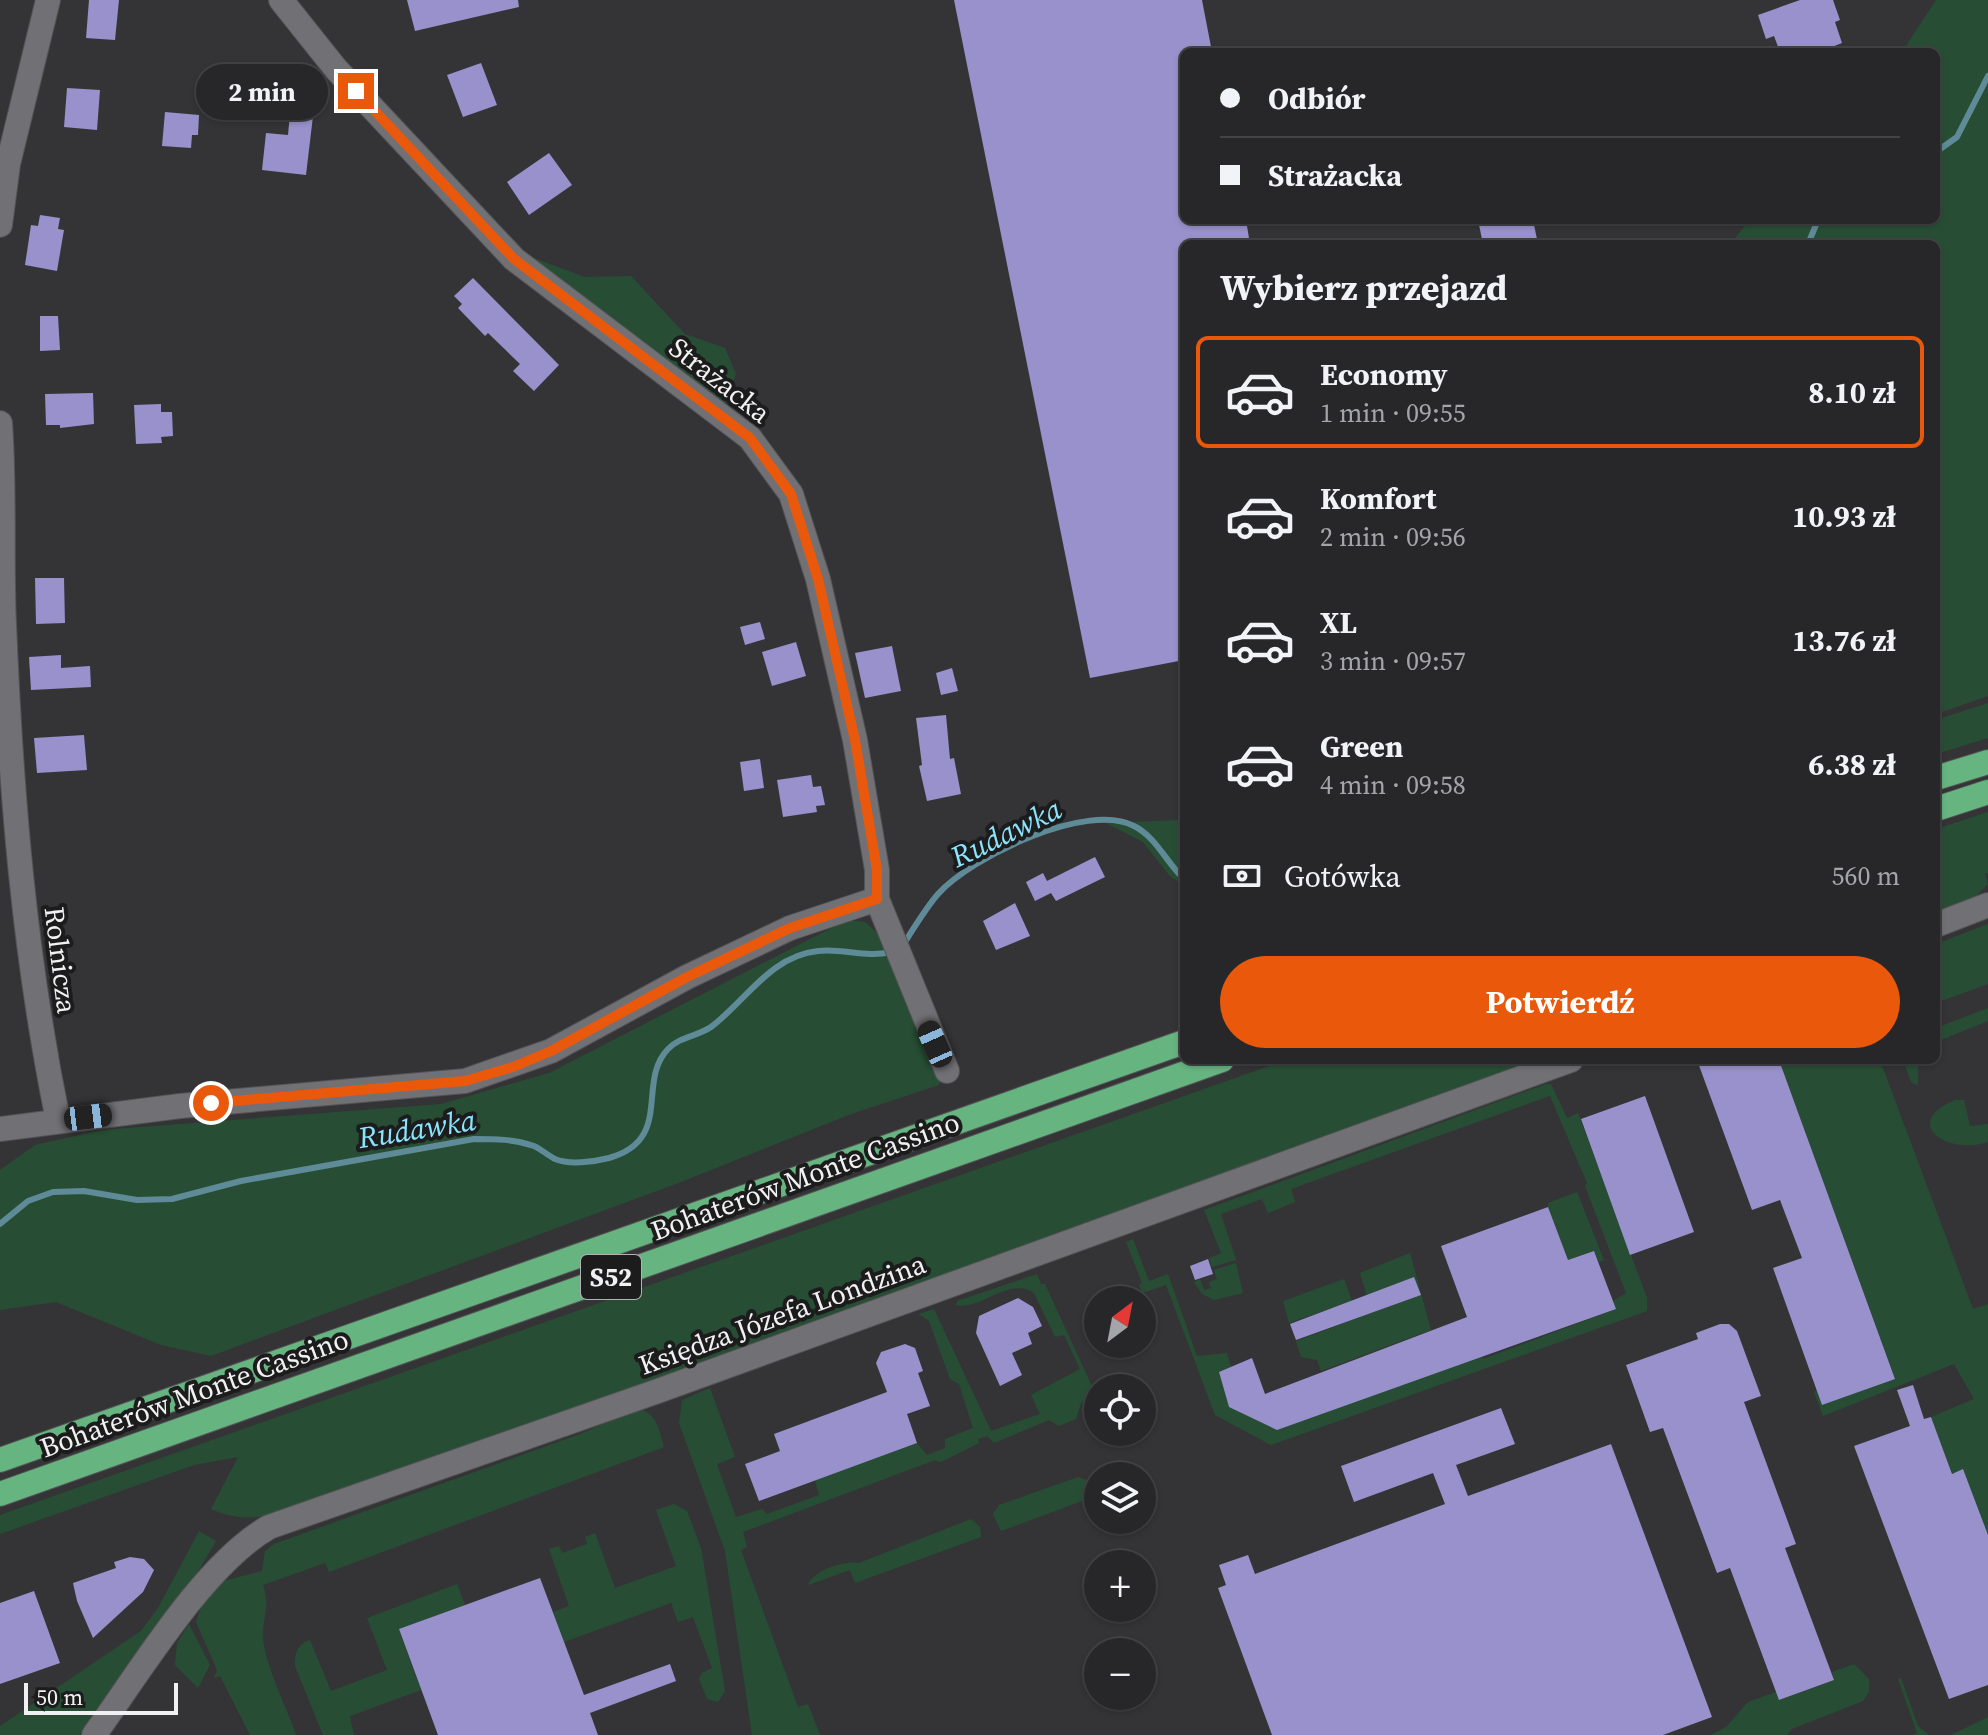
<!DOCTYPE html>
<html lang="pl">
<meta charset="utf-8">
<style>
:root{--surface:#272729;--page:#333335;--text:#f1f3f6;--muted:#a4a5a8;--line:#434446;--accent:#ea580c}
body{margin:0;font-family:"Source Serif 4",serif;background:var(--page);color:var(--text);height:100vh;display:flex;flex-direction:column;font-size:30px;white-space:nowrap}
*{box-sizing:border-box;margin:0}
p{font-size:26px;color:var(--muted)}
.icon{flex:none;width:44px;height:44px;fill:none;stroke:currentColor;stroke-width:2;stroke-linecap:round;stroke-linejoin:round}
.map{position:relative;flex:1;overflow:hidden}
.sheet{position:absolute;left:1180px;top:240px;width:760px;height:824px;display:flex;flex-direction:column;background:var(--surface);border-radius:12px;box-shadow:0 2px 6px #0004,0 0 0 2px var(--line)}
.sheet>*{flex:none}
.banner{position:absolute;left:1180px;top:48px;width:760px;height:176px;border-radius:12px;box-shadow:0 2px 6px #0004,0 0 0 2px var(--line);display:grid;align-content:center;height:176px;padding:0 40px;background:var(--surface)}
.needle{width:52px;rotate:32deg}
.controls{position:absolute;left:1084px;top:1286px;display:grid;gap:16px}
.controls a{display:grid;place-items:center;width:72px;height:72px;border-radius:50%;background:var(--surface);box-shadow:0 2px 6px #0004,0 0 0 2px var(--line);font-size:40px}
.scale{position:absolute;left:24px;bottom:20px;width:154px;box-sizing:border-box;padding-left:8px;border:4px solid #f1f1f3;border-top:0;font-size:22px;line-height:28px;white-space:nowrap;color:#f1f1f3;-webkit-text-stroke:6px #1c1c1d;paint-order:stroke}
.end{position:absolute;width:36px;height:36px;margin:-18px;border:10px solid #ea580c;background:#fff;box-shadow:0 0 0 4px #fff}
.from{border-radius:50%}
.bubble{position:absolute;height:56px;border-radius:28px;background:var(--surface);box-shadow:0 2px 6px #0004,0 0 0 2px var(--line);font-size:26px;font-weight:700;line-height:56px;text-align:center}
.car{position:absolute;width:24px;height:48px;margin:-24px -12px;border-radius:10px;box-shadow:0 0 6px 2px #0007;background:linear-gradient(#222 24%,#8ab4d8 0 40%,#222 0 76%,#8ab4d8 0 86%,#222 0)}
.banner b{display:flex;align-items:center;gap:28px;height:76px;font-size:30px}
.banner b+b{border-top:2px solid var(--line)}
.banner i{width:20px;height:20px;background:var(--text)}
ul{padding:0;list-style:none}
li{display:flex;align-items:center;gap:24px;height:112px;margin:0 16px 12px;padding:0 24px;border:4px solid transparent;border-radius:12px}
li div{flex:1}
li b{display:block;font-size:30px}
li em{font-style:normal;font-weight:700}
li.on{border-color:var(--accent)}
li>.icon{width:72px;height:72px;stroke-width:1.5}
h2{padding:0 40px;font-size:36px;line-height:96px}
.pay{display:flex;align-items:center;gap:20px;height:88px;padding:0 40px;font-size:30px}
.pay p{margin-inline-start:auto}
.primary-button{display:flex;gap:16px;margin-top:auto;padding:16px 40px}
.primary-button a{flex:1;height:92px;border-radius:48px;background:var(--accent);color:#fff;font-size:32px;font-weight:700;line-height:92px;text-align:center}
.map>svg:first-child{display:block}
</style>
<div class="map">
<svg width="1988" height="1735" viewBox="0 0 1988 1735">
<rect width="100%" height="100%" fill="#343437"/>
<path fill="#274e34" d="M1936,0H1988V696L1936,714V244H1730L1750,220H1936V52H1902Z
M520,253L585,277L631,276L685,334L725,348L736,374L724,407Z
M1988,703V738L1936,754V720Z
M1988,812V873H1985L1988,884L1974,898L1936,915V829Z
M1184,820V886L1169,875L1143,842L1106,823Z
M847,920L865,922L883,938L942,1077L939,1085L851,1114L681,1182L211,1356L161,1345L56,1302L0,1310V1170L35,1145L102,1130L441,1104L549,1073Z
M1988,924V984L1936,1003V944Z
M1988,1008V1021L1936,1042V1028Z
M1286,1060H1545L655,1384L280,1513C255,1519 235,1520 211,1509L238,1457L194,1465L0,1534V1515Z
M1779,1060H1880L1973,1309L1988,1304V1535L1963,1470L1952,1474L1931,1417L1974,1399L1954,1364L1823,1416L1814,1392L1817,1390L1822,1405L1895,1378Z
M1903,1060H1918V1086L1911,1082Z
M1546,1084H1551L1567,1118L1578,1113L1647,1298V1311L1271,1445L1215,1415L1166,1285L1142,1293L1139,1285L1142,1283L1126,1242L1133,1239L1149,1281L1168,1274L1197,1356L1227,1353L1231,1367L1219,1372L1229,1407L1481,1355L1483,1359L1616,1309L1613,1301L1626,1293L1585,1186L1587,1183L1550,1096L1291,1189L1295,1202L1268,1213L1262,1199L1221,1214L1236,1260L1212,1267L1209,1258L1221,1253L1204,1210Z
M1955,1100H1964L1970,1126L1988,1124V1142C1945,1156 1901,1122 1955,1100Z
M1577,1192L1604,1260L1599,1262L1594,1251L1568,1260L1548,1207V1203Z
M1410,1253L1431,1330L1321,1371L1317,1360L1301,1357L1296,1341L1420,1295L1367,1296L1360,1273Z
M1236,1263L1243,1293L1214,1300L1202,1294L1194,1282L1200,1279L1204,1290L1211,1288L1209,1282L1217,1279L1214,1270Z
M1037,1274L1041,1284H1045L1095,1393L1081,1403L1076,1419L1059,1426L1049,1420L994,1443L987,1436L978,1439L979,1443L941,1462L935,1460L743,1532L747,1547L741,1550L798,1707L808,1704L820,1735H752L725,1551L679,1423L682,1400L710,1388L735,1457L717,1464L736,1517L762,1509L767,1514L819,1495L815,1480L917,1443L927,1455L945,1448V1439L973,1428L959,1384L950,1379L929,1321L919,1314L934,1309L991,1431L1040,1414L1031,1395L1080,1369L1064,1335L1055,1337L1034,1293C1009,1276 980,1311 956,1305L957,1301Z
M1344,1279L1352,1301L1289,1323L1283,1301Z
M639,1409C658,1414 659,1431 664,1447L329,1572L325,1563L263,1585C272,1612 259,1621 264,1646C270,1676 286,1706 296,1735H250L220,1676L214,1678L217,1670L196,1622L201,1607L219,1582L262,1571L265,1551L274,1544L580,1434Z
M1078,1477L1095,1483L1098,1495L1001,1531L993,1514L999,1505Z
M674,1504L687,1511L701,1548L725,1691L718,1702L707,1699L699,1679L702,1673L712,1668L693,1617L678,1622L671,1603L564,1642L553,1612L569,1606L549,1549L559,1546L562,1553L587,1544L585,1537L595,1533L615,1588L676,1566L656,1510Z
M971,1519L980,1527L981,1537L855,1583L850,1570L808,1585C813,1570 845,1560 859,1563Z
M199,1531L216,1541L180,1602L80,1735H0V1726L141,1631L158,1608Z
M457,1584L465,1605L399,1630L421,1690L350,1716L354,1735H323L295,1666C294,1654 298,1643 310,1640L331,1691L387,1670L367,1618Z
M189,1624L210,1665L198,1688L175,1665L177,1643Z
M1854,1664L1869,1679V1692L1863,1701L1792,1729L1787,1735H1711L1726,1727L1748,1702L1776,1692L1780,1700L1834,1680L1832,1672Z
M1901,1678L1918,1726L1929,1735H1913L1917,1733L1898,1679Z
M1988,1717V1735H1951Z"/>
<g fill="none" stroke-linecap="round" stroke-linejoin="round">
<path stroke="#5e8b97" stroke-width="6" d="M1936,152L1957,137L1988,76
M1808,244L1818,220
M903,945C914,928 925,909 938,894C971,857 1087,801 1134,826C1156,837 1166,862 1184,879
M0,1224L28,1201L53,1192L84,1191L137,1200L172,1199L241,1181L474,1139C494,1139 514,1139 534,1146C541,1149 547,1155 555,1159C569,1165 593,1162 609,1158C674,1140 636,1082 668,1049C679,1037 698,1036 711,1027C746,1001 770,956 818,951C842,948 867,958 890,952"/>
</g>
<path fill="#9891cb" d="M89,0H119L115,40L86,38Z
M407,0H518L519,7L415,31Z
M954,0H1202L1212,52H1184V220H1246L1250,244H1184V660L1090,678Z
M1800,0H1833L1840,20L1835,22L1842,43L1827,49L1828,52H1780L1774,36L1766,39L1758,15Z
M481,63L497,105L463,117L447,75Z
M67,88L100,90L97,130L64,127Z
M165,112L199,115L198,135H192L191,148L162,146Z
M290,113L313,116L306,175L262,170L266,133L288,135Z
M549,153L572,185L529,215L507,182Z
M40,215L60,218L58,229L64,230L57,271L25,265L31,225L38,226Z
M1478,220H1533L1538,244H1483Z
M473,278L559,365L534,391L513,371L520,364L488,333L485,336L458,308L462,304L454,296Z
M40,316H58L60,350L40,351Z
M93,393L94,424L60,428V425H46L45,394Z
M161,404V412H172L173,436L161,437L162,443L136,444L134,405Z
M35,578H64L65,623L36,624Z
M760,622L765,639L745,645L740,627Z
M796,642L806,676L772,686L762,652Z
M892,646L901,691L865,698L855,653Z
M61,655V668L90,666L91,687L31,690L29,657Z
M952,668L958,691L941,695L936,673Z
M946,715L950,759L954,758L961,794L927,801L919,766L922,765L916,718Z
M84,735L87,770L37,773L34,738Z
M760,759L764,788L744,791L740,762Z
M811,775L813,787L821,786L825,805L816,806L817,812L783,817L777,780Z
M1095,857L1105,877L1056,901L1051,893L1035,901L1026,882L1043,873L1047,881Z
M1015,903L1030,936L996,950L983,921Z
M1697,1060H1779L1895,1379L1822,1405L1773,1268L1802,1258L1780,1200L1752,1210Z
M1645,1096L1694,1232L1630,1255L1581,1119Z
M1548,1207L1568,1260L1594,1251L1616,1309L1277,1430L1229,1407L1219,1372L1252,1358L1265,1394L1467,1317L1441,1246Z
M1208,1259L1213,1274L1195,1280L1190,1266Z
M1414,1277L1421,1295L1296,1340L1290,1324Z
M1018,1298L1033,1307L1042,1326L1028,1333L1032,1344L1012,1353L1022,1375L1000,1386L976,1333L979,1316Z
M1720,1324H1729L1737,1331L1761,1396L1744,1402L1796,1544L1785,1548L1834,1680L1779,1700L1730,1568L1717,1573L1663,1428L1650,1432L1626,1365L1698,1339L1696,1333Z
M905,1344L915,1348L923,1371L918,1373L930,1406L907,1414L917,1443L759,1501L745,1464L780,1451L774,1434L887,1392L876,1363L881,1352Z
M1913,1385L1924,1419L1931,1417L1952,1474L1963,1469L1988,1535V1685L1949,1699L1854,1446L1910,1426L1897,1390Z
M1501,1408L1515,1444L1456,1465L1468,1496L1611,1444L1712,1717L1663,1735H1272L1218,1588L1226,1585L1219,1565L1248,1555L1255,1574L1445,1504L1433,1473L1354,1502L1341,1466Z
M130,1557L144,1559L154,1570L143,1592L93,1638L77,1601L73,1583L116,1568L114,1562Z
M540,1578L584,1695L670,1664L676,1681L590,1713L598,1735H438L399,1629Z
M34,1591L60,1663L0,1684V1603Z"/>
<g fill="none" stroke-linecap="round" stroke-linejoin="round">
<g stroke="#535355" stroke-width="26">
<path id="street" d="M281,0L336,69L514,259L750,438L791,494L818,579L855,740L877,870V899L947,1071
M0,225L8,164L48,0
M0,423C5,490 1,557 4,624C11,793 24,954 58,1120
M1936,925L1988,905
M0,1129L180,1106L465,1081L551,1051L687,977L790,928L877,899
M94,1735C140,1672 203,1565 269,1527L658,1391L1571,1060"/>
</g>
<g stroke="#535355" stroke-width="26">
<path id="highway" d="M1936,778L1988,762
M1936,809L1988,792
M0,1460L1184,1042
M0,1494L1222,1060"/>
</g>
<use href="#street" stroke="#717175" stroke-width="24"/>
<use href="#highway" stroke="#66b480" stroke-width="24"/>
</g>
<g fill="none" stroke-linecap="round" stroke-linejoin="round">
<path stroke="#ea580c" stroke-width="10" d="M211,1103L465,1081L513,1067L551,1051L687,977L790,928L877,899V870L855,740L818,579L791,494L750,438L514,259L356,91"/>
</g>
<g text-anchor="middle" stroke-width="8" stroke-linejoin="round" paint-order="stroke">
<rect fill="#1c1c1d" stroke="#b1b1b3" stroke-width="2" x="581" y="1255" width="60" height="44" rx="6"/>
<g font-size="26" font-weight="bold" fill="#f1f1f3">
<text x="611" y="1286">S52</text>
</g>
<g font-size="28" fill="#f1f1f3" stroke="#1c1c1d">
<text transform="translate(720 380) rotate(38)" y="10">Strażacka</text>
<text transform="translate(61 960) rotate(83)" y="10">Rolnicza</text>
<text transform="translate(805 1176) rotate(-20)" y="10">Bohaterów Monte Cassino</text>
<text transform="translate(782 1314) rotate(-20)" y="10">Księdza Józefa Londzina</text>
<text transform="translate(194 1393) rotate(-20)" y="10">Bohaterów Monte Cassino</text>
</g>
<g font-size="30" font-style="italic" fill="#8be4fd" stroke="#1c1c1d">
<text transform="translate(1006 833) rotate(-26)" y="10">Rudawka</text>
<text transform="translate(417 1129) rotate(-9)" y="10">Rudawka</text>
</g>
</g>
</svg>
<div class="controls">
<a><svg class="needle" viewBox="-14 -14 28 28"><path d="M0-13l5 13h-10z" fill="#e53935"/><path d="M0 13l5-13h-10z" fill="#a4a5a8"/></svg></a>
<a><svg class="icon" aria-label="locate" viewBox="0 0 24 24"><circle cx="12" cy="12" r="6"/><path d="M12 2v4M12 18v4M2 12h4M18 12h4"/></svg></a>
<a><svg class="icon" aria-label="layers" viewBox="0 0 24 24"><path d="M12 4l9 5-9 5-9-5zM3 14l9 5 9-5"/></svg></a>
<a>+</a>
<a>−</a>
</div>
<div class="scale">50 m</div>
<i class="end from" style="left:211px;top:1103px"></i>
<i class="end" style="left:356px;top:91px"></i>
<div class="bubble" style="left:196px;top:64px;width:132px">2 min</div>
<i class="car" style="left:935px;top:1044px;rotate:336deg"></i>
<i class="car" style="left:88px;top:1117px;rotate:83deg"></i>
<div class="banner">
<b><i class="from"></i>Odbiór</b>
<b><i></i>Strażacka</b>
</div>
<section class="sheet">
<h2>Wybierz przejazd</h2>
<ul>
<li class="on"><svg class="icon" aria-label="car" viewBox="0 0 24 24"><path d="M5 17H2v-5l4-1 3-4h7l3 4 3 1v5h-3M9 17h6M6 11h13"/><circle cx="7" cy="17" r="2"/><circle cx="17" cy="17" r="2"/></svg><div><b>Economy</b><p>1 min · 09:55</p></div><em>8.10 zł</em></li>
<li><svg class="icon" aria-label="car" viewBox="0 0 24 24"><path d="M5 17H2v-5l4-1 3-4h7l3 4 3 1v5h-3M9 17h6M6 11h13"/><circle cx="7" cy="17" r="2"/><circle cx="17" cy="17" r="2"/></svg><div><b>Komfort</b><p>2 min · 09:56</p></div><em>10.93 zł</em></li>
<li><svg class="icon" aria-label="car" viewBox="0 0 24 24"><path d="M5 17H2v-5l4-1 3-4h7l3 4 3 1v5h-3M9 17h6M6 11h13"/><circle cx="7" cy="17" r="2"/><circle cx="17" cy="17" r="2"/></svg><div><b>XL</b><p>3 min · 09:57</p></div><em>13.76 zł</em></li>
<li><svg class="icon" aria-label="car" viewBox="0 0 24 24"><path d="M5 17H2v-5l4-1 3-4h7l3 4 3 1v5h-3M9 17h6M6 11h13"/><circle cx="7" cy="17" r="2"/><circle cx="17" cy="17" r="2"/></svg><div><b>Green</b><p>4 min · 09:58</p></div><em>6.38 zł</em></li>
</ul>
<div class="pay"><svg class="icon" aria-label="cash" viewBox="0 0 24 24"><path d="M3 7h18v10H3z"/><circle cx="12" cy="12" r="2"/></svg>Gotówka<p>560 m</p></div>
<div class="primary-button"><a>Potwierdź</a></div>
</section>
</div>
